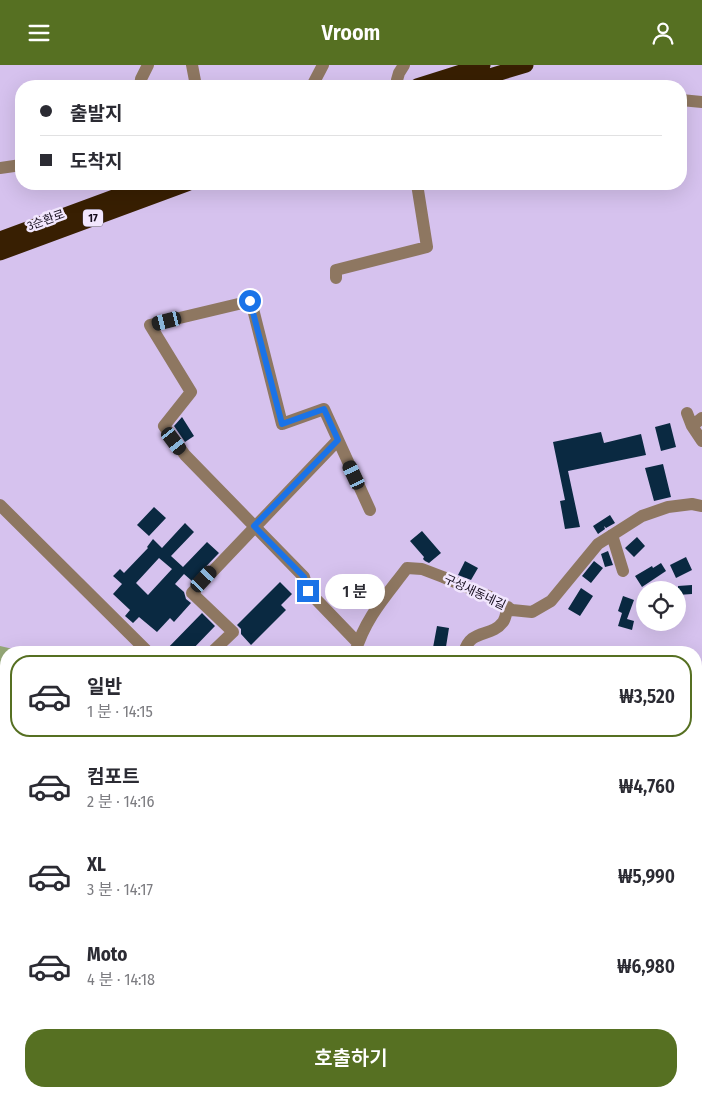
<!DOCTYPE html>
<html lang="ko">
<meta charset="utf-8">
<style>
:root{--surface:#fff;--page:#f2f2f3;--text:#2b2b33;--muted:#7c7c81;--line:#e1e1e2;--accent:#567022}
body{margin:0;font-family:"Fira Sans Condensed","Noto Sans KR",sans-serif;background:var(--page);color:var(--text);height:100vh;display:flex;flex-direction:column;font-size:19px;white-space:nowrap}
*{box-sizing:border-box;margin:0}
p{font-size:16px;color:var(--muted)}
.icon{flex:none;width:28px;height:28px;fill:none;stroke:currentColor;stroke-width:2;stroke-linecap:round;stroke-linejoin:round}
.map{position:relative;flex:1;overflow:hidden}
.sheet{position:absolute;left:0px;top:581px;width:702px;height:451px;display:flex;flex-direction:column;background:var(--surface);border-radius:20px 20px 0 0;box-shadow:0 5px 20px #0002}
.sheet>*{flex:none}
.guide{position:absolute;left:15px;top:15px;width:672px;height:110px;border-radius:20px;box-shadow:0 5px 20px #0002;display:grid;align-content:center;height:110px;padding:0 25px;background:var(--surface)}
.buttons{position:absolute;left:636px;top:516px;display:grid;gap:10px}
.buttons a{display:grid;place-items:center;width:50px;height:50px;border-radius:50%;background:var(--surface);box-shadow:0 5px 20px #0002;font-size:25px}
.end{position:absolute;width:22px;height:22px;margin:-11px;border:6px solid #1a73e8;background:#fff;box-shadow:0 0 0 2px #fff}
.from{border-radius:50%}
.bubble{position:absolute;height:35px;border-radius:18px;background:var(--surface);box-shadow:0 5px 20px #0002;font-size:16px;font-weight:600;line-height:35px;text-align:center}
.car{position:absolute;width:15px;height:30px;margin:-15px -8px;border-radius:6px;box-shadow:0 0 4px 1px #0007;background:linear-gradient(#222 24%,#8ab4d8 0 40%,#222 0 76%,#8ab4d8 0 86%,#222 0)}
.guide b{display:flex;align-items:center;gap:18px;height:48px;font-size:19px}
.guide b+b{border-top:1px solid var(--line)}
.guide i{width:12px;height:12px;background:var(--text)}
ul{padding:9px 0 0;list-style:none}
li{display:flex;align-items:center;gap:15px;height:82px;margin:0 10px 8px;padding:0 15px;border:2px solid transparent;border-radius:20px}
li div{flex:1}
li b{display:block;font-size:19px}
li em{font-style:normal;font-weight:600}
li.current{border-color:var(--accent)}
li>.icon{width:45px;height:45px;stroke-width:1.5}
.button{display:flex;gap:10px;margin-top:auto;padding:10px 25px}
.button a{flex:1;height:58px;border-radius:20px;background:var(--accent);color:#fff;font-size:20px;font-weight:600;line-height:58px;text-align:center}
header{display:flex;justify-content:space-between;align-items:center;height:65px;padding:0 25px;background:var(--accent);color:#fff;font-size:22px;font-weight:600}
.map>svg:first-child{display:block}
</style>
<header><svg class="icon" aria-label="menu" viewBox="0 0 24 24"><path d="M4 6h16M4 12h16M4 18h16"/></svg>Vroom<svg class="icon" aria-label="person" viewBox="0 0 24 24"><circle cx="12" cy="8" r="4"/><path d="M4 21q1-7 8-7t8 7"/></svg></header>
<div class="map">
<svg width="702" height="1032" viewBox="0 0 702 1032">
<rect width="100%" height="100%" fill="#d6c2ee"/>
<path fill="#96a978" d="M0,581L26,587L6,588V684L0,677Z
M489,1026H524L529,1028L531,1032H488Z"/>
<path fill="#0a2941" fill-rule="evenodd" d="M182,352L194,371L185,377L174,361Z
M670,358L676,382L661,386L655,362Z
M601,367L604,378L641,369L646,390L568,406L580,462L565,464L560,436L565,435L553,377Z
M663,399L671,432L654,436L645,403Z
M154,442L166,453L149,471L137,460Z
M610,450L615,458L606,463L604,461L605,464L598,469L593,461Z
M185,458L194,467L171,491L183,502L207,477L219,488L192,516L184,509L175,519L184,527L186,534L191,538L174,557L170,553L157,567L139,552L133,558L125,551L130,545L113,529L122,519L113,511L120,504L124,508L148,483L147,482L153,474L162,483ZM159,493L172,504L148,530L136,518Z
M422,466L441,488L429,498L425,496L423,494L424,492L410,476Z
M637,472L645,481L634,492L625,483Z
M608,486L613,500L605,502L601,489Z
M686,492L692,505L676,513L670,500Z
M465,496L478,503L471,515L458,510Z
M594,496L603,503L591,518L582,511Z
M661,498L666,506L642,522L635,511L652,501L653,503Z
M280,517L292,529L281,540L286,545L251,580L241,569V564L237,560Z
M692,520V529L678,530V521Z
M581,523L593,531L580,551L568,544Z
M623,531L634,535L627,554L634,556L632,565L618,561L622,548L618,546Z
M202,548L215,561L189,588H163Z
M437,561L449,563L445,588H432Z"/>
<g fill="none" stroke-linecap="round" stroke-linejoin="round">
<path stroke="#8e7761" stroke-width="12" d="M192,0L196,21
M397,15L399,8L404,0
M140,21L141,14L148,0
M312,21L323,0
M681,35L702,37
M0,103L21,100
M336,213V205L427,182L417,119
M687,348L692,361
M702,353L692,361L702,376
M0,440L149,588
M612,470L623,506
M358,578L308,526L304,512L185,390L164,361L191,327L150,260L251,236L282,359L324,344L370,445
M211,588L233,567L192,528L338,375
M355,588C365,553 386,531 407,503L422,504L443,512L488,531L512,545L532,547L551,536L598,479L642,451L668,442L692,439L702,441
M464,588C470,563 491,573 503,557C506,553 506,547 508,542
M696,714L702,715
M0,886L6,884
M426,1026L432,1032
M279,1032L284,1026"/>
<path stroke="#381f02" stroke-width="15" d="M417,21L483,0
M457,21L526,0
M0,174L149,119
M0,188L187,119"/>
</g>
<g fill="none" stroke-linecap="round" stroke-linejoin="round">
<path stroke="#1a73e8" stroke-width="6" d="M250,236L282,359L324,344L338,375L254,461L304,512L308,526"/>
</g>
<g text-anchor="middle" stroke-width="5" stroke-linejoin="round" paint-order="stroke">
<rect fill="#f2e7fe" stroke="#574e60" stroke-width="1" x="83" y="144.5" width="20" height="17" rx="4"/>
<g font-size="11" font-weight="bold" fill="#150d1d">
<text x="93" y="157">17</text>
</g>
<g font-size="12" fill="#150d1d" stroke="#f2e7fe">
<text transform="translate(46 155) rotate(-20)" y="4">3순환로</text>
<text transform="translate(475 527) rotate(25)" y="4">구성새동네길</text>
</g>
</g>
</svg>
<div class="buttons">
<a><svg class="icon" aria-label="locate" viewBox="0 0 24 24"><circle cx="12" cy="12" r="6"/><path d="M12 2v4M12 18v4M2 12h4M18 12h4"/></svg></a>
</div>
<i class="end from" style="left:250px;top:236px"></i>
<i class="end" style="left:308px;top:526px"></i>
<div class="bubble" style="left:325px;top:509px;width:60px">1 분</div>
<i class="car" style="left:167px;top:256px;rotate:256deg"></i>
<i class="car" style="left:174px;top:376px;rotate:143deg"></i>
<i class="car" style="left:354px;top:410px;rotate:335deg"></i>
<i class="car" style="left:204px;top:514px;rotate:43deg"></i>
<div class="guide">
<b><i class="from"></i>출발지</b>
<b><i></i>도착지</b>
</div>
<section class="sheet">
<ul>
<li class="current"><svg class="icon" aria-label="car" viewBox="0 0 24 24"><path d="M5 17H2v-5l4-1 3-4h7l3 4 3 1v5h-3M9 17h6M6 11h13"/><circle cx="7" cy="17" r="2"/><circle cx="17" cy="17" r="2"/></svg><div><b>일반</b><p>1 분 · 14:15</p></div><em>₩3,520</em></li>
<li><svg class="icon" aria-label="car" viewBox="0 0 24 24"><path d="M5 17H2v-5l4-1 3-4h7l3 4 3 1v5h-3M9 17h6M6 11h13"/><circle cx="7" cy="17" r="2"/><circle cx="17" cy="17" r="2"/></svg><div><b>컴포트</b><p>2 분 · 14:16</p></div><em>₩4,760</em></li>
<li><svg class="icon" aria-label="car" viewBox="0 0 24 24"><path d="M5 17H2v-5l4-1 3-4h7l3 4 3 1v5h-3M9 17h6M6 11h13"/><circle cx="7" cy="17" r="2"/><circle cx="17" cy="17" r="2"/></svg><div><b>XL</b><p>3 분 · 14:17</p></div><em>₩5,990</em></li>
<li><svg class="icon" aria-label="car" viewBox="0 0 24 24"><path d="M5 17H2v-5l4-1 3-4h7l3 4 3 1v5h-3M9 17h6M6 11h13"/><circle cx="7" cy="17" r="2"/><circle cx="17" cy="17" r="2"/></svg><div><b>Moto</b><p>4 분 · 14:18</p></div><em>₩6,980</em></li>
</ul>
<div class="button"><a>호출하기</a></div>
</section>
</div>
